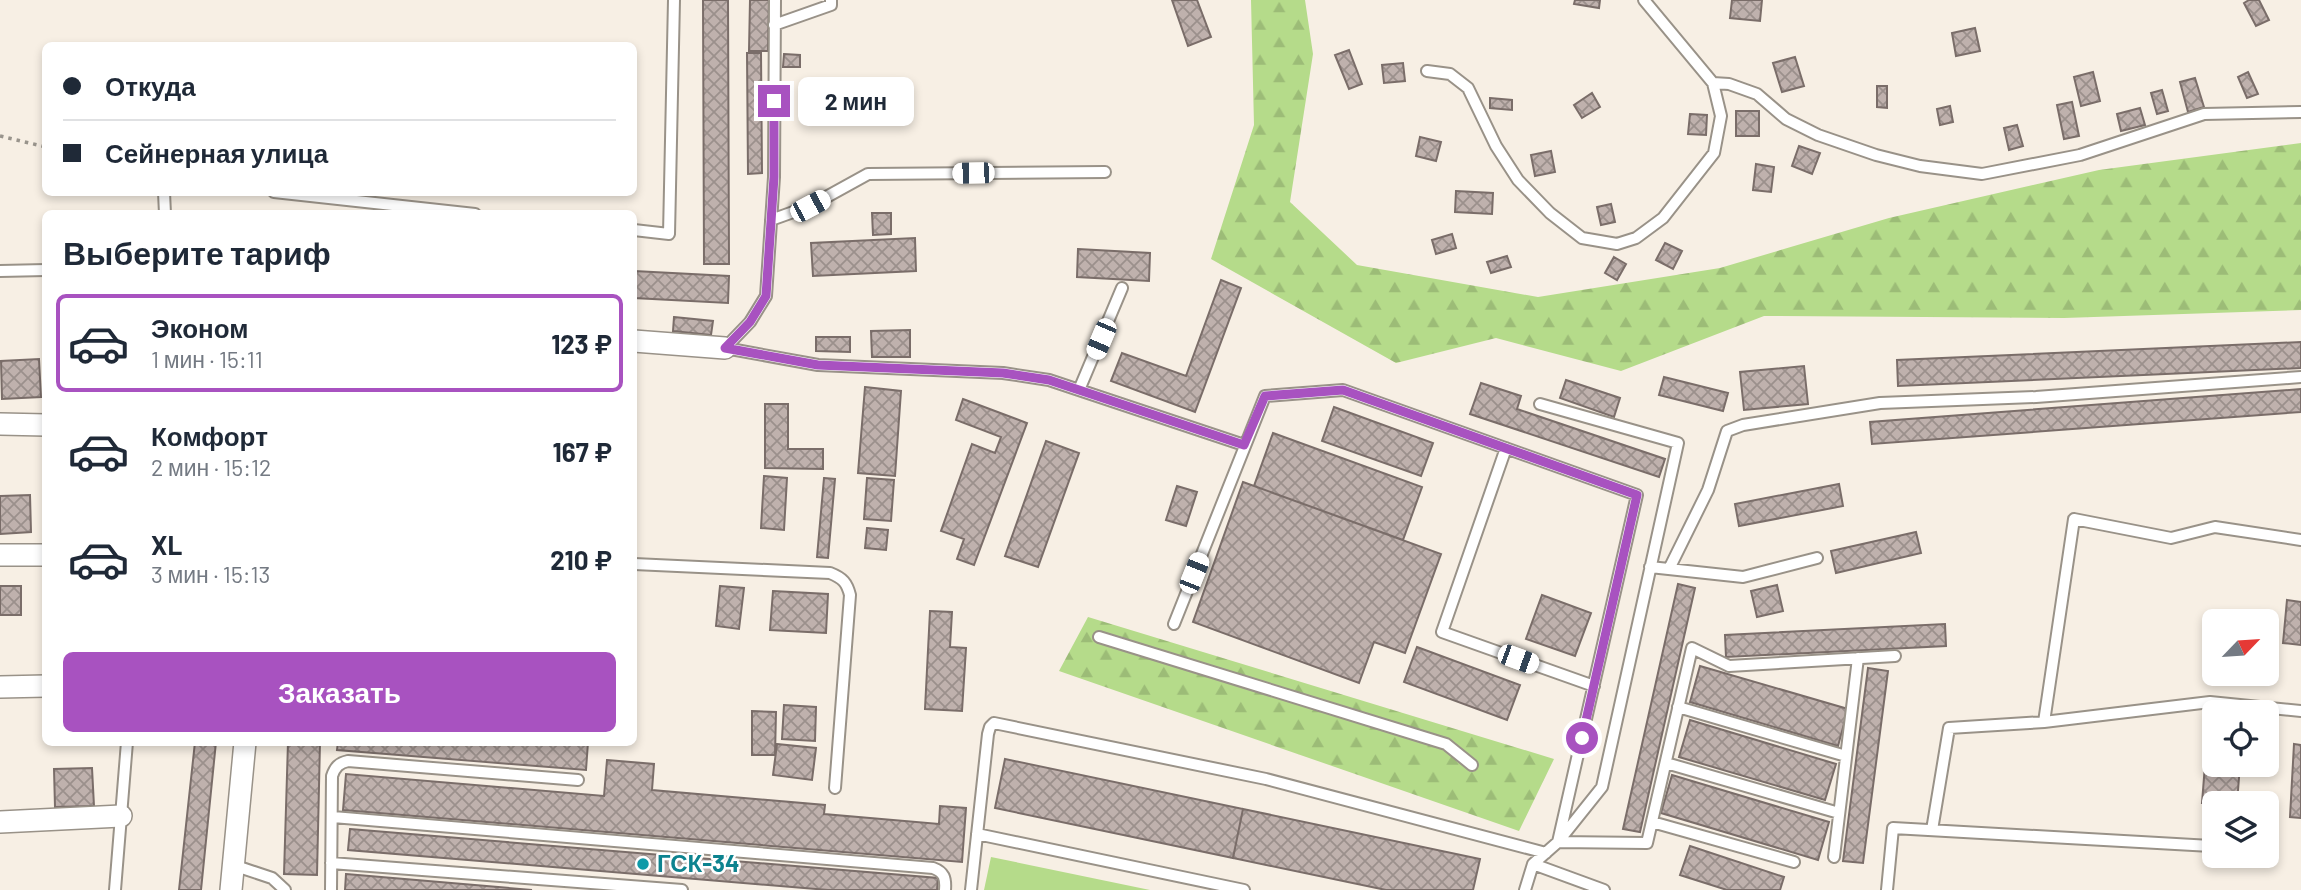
<!DOCTYPE html>
<html lang="ru">
<meta charset="utf-8">
<style>
:root{--surface:#fff;--page:#f6f6f7;--text:#1f2937;--muted:#747a83;--line:#e0e1e3;--accent:#a852c0}
body{margin:0;font-family:Barlow,sans-serif;background:var(--page);color:var(--text);height:100vh;display:flex;flex-direction:column;font-size:26px;white-space:nowrap}
*{box-sizing:border-box;margin:0}
p{font-size:23px;color:var(--muted)}
.icon{flex:none;width:38px;height:38px;fill:none;stroke:currentColor;stroke-width:2;stroke-linecap:round;stroke-linejoin:round}
.map{position:relative;flex:1;overflow:hidden}
.details{position:absolute;left:42px;top:210px;width:595px;height:536px;display:flex;flex-direction:column;background:var(--surface);border-radius:10px;box-shadow:0 4px 10px #0003}
.details>*{flex:none}
.hud{position:absolute;left:42px;top:42px;width:595px;height:154px;border-radius:10px;box-shadow:0 4px 10px #0003;display:grid;align-content:center;height:154px;padding:0 21px;background:var(--surface)}
.needle{width:46px;rotate:65deg}
.buttons{position:absolute;left:2202px;top:609px;display:grid;gap:14px}
.buttons a{display:grid;place-items:center;width:77px;height:77px;border-radius:10px;background:var(--surface);box-shadow:0 4px 10px #0003;font-size:35px}
.end{position:absolute;width:32px;height:32px;margin:-16px;border:9px solid #a852c0;background:#fff;box-shadow:0 0 0 4px #fff}
.from{border-radius:50%}
.bubble{position:absolute;height:49px;border-radius:10px;background:var(--surface);box-shadow:0 4px 10px #0003;font-size:23px;font-weight:700;line-height:49px;text-align:center}
.car{position:absolute;width:21px;height:42px;margin:-21px -10px;border-radius:9px;box-shadow:0 0 5px 2px #0007;background:linear-gradient(#fff 24%,#345 0 40%,#fff 0 76%,#345 0 86%,#fff 0)}
.hud b{display:flex;align-items:center;gap:24px;height:66px;font-size:26px}
.hud b+b{border-top:2px solid var(--line)}
.hud i{width:18px;height:18px;background:var(--text)}
ul{padding:0;list-style:none}
li{display:flex;align-items:center;gap:21px;height:98px;margin:0 14px 10px;padding:0 7px;border:4px solid transparent;border-radius:10px}
li div{flex:1}
li b{display:block;font-size:26px}
li em{font-style:normal;font-weight:700}
li.selected{border-color:var(--accent)}
li>.icon{width:63px;height:63px;stroke-width:1.5}
h2{padding:0 21px;font-size:32px;line-height:84px}
.action{display:flex;gap:14px;margin-top:auto;padding:14px 21px}
.action a{flex:1;height:80px;border-radius:10px;background:var(--accent);color:#fff;font-size:28px;font-weight:700;line-height:80px;text-align:center}
.map>svg:first-child{display:block}
</style>
<div class="map">
<svg width="2301" height="890" viewBox="0 0 2301 890">
<defs>
<pattern id="forest-firs" width="22" height="20" patternUnits="userSpaceOnUse" patternTransform="scale(1.75)"><rect width="22" height="20" fill="#b5db8a"/><path d="M5 1l3.5 6h-7zM16 11l3.5 6h-7z" fill="#9cbc77"/></pattern>
<pattern id="building-cross-hatch" width="8" height="8" patternUnits="userSpaceOnUse" patternTransform="scale(1.75)"><rect width="8" height="8" fill="#bfb1ad"/><path d="M0 0l8 8M0 8l8-8" fill="none" stroke="#9b908c"/></pattern>
</defs>
<rect width="100%" height="100%" fill="#f7efe4"/>
<path fill="#b5db8a" d="M991,857L1150,890H984Z"/>
<path fill="url(#forest-firs)" d="M1251,0H1305L1313,54L1290,202L1357,265L1538,297L1720,268L1889,218L2099,170L2301,143V310L2064,318L1764,316L1621,371L1496,338L1396,363L1211,259L1254,125Z
M1088,617L1554,759L1519,831L1059,671Z"/>
<path fill="url(#building-cross-hatch)" stroke="#7a6d69" stroke-width="2" d="M703,0H728L729,264H704Z
M750,0H769L768,51H749Z
M1172,0H1197L1211,37L1188,46Z
M1575,0H1600L1599,8L1574,4Z
M1732,0H1762L1760,21L1730,18Z
M2249,0H2259L2269,20L2256,26L2244,3Z
M1975,28L1980,51L1956,56L1952,33Z
M1349,50L1362,84L1349,89L1335,55Z
M747,53H761L762,173L748,174Z
M784,54L800,55V67H783Z
M1795,57L1804,86L1782,92L1773,63Z
M1403,63L1405,81L1384,83L1382,65Z
M2093,72L2100,101L2081,106L2074,77Z
M2248,72L2258,94L2247,98L2238,77Z
M2195,78L2204,107L2188,112L2180,82Z
M1877,86H1887V108L1877,107Z
M2162,90L2168,111L2157,114L2151,93Z
M1592,93L1600,107L1582,118L1574,105Z
M1490,98L1512,100V110L1490,108Z
M2072,102L2079,136L2064,139L2057,105Z
M1950,106L1953,122L1940,125L1937,109Z
M2140,108L2145,125L2121,131L2117,114Z
M1736,111H1759V136H1736Z
M1690,114L1707,115L1706,135L1688,134Z
M2017,125L2023,146L2009,150L2004,128Z
M1420,137L1441,142L1436,161L1416,156Z
M1799,146L1820,153L1812,174L1792,166Z
M1551,151L1555,172L1535,176L1531,155Z
M1756,164L1774,167L1771,192L1753,190Z
M1456,191L1493,193L1492,214L1455,212Z
M1611,204L1615,222L1601,225L1597,207Z
M872,213H891V234L873,235Z
M1452,234L1456,248L1436,254L1432,240Z
M915,238L916,271L813,276L811,243Z
M1665,243L1682,251L1673,269L1656,260Z
M1078,249L1150,253L1149,281L1077,277Z
M1507,256L1511,267L1491,273L1487,262Z
M1614,257L1626,264L1617,280L1605,273Z
M634,271L729,276L728,303L634,298Z
M1221,280L1241,288L1195,412L1111,381L1122,353L1186,376Z
M674,317L713,321L711,335L673,331Z
M910,330V357H872L871,331Z
M816,337H850V352L816,351Z
M2301,342V368L1898,386L1897,360Z
M39,359L41,397L2,399L1,361Z
M1804,366L1808,404L1744,410L1740,372Z
M1664,377L1728,393L1723,411L1659,395Z
M1566,380L1620,398L1614,417L1560,398Z
M1481,383L1521,396L1517,409L1665,459L1659,477L1470,414Z
M865,387L901,391L895,476L858,473Z
M2301,389V412L1872,444L1870,422Z
M963,399L1027,423L974,565L957,559L964,539L941,531L972,444L995,453L1001,437L956,420Z
M765,404H788V449H823V469L765,468Z
M1334,407L1433,443L1421,476L1322,441Z
M1273,433L1422,487L1403,540L1254,486Z
M1046,441L1079,453L1038,567L1005,556Z
M764,476L787,478L784,530L761,528Z
M824,478L835,479L828,558L817,557Z
M867,478L894,480L891,521L864,519Z
M1243,482L1441,554L1405,653L1374,642L1359,683L1193,622Z
M1839,484L1843,506L1739,526L1735,504Z
M1177,486L1197,492L1186,526L1166,520Z
M30,495L31,532L0,534V496Z
M867,528L888,530L886,550L865,548Z
M1916,532L1921,553L1836,573L1831,551Z
M1678,584L1695,588L1640,832L1623,829Z
M1777,585L1783,611L1757,617L1751,591Z
M0,586H21V615H0Z
M720,586L744,588L739,629L716,626Z
M773,591L828,594L826,633L770,630Z
M1542,595L1591,613L1575,656L1526,639Z
M2287,600L2301,602V645L2283,643Z
M930,611L952,612L950,647L966,648L962,711L925,709Z
M1945,624L1946,646L1726,657L1725,635Z
M1417,647L1520,685L1507,720L1404,682Z
M1700,666L1848,709L1838,746L1690,702Z
M1868,668L1888,671L1863,863L1843,861Z
M784,705L816,707L815,741L782,739Z
M752,711L776,712L775,755H752Z
M2209,714H2214V765H2240L2237,803H2202Z
M1690,720L1836,764L1825,800L1679,757Z
M195,742H216L201,890H179Z
M288,742H320L317,875L284,874Z
M338,742H588L586,770L337,750Z
M777,744L816,748L812,780L773,775Z
M2294,744L2301,745V818L2290,817Z
M1005,759L1243,809L1233,858L995,808Z
M607,760L654,764L652,790L825,805L824,814L939,824L940,806L966,808L962,862L343,810L346,774L604,796Z
M92,768L94,806L55,807L54,769Z
M1672,775L1829,822L1818,860L1661,813Z
M1243,809L1480,859L1473,890H1386L1233,858Z
M350,829L938,878L937,890H828L348,850Z
M1690,846L1784,877L1780,890H1727L1680,875Z
M346,874L532,890H345Z"/>
<g fill="none" stroke-linecap="round" stroke-linejoin="round">
<g stroke="#999288" stroke-width="14">
<path id="service" d="M774,25L831,5V0
M1427,71L1450,74L1468,88L1496,146L1518,180L1550,213L1582,238L1617,244L1636,238L1663,218L1714,153L1721,116L1713,83L1644,0
M1713,83L1729,84L1757,94L1786,119L1818,135L1876,155L1920,166L1982,174L2080,155L2204,114L2301,112
M164,192L165,214
M274,192L475,214
M771,220L810,206L868,174L1105,172
M634,230L669,234L674,0
M0,271L46,270
M725,348L818,365L1003,373L1049,380L1244,445
M725,348L750,322L766,296L774,177L775,0
M1079,390L1122,288
M1506,448L1442,632L1594,686
M634,564L830,573C843,578 847,583 850,595L835,788
M1650,567L1743,577L1817,558
M1669,569L1708,490L1727,431L1743,425L1880,403L2036,397L2301,377
M1174,624L1265,396L1343,390L1637,495L1558,842
M1099,637L1446,744L1472,765
M1678,707L1846,756
M2044,722L2074,519L2171,538L2215,527L2301,540
M1666,763L1839,813
M333,817L933,868C944,872 946,878 945,890
M1652,822L1794,862
M1932,830L1949,728L2044,722L2210,702L2301,711
M977,834L1244,890
M1558,842L1647,843L1692,648L1729,666L1895,656
M1834,857L1858,658
M331,863L682,890
M1533,864L1604,890
M233,865L272,878L285,890
M115,890L127,742
M331,890L332,776C335,767 339,763 348,761L578,780
M971,890L988,734L990,727L994,723L1266,779L1546,853
M1525,890L1533,864L1558,842L1602,787L1678,443L1540,404
M1887,890L1893,828L2211,846"/>
</g>
<g stroke="#999288" stroke-width="24">
<path id="minor" d="M634,341L725,348
M0,424L46,425
M0,555H46
M0,687L46,686
M0,822L121,816
M231,890L245,742"/>
</g>
<path stroke="#99948c" stroke-width="3.5" stroke-dasharray="3.5 5" stroke-linecap="butt" d="M0,136L46,147"/>
<use href="#service" stroke="#fff" stroke-width="10"/>
<use href="#minor" stroke="#fff" stroke-width="21"/>
</g>
<g fill="none" stroke-linecap="round" stroke-linejoin="round">
<path stroke="#a852c0" stroke-width="9" d="M774,101V177L766,296L750,322L725,348L818,365L1003,373L1049,380L1244,445L1265,396L1343,390L1637,495L1582,738"/>
</g>
<circle fill="#0f9aa8" stroke="#fff" stroke-width="2.5" cx="643" cy="864" r="7"/>
<g text-anchor="middle" stroke-width="5" stroke-linejoin="round" paint-order="stroke">
<g font-size="24" font-weight="bold" fill="#0d838f" stroke="#fff" text-anchor="start">
<text x="657" y="872">ГСК-34</text>
</g>
</g>
</svg>
<div class="buttons">
<a><svg class="needle" viewBox="-14 -14 28 28"><path d="M0-13l5 13h-10z" fill="#e53935"/><path d="M0 13l5-13h-10z" fill="#747a83"/></svg></a>
<a><svg class="icon" aria-label="locate" viewBox="0 0 24 24"><circle cx="12" cy="12" r="6"/><path d="M12 2v4M12 18v4M2 12h4M18 12h4"/></svg></a>
<a><svg class="icon" aria-label="layers" viewBox="0 0 24 24"><path d="M12 4l9 5-9 5-9-5zM3 14l9 5 9-5"/></svg></a>
</div>
<i class="end from" style="left:1582px;top:738px"></i>
<i class="end" style="left:774px;top:101px"></i>
<div class="bubble" style="left:798px;top:77px;width:116px">2 мин</div>
<i class="car" style="left:973px;top:173px;rotate:269deg"></i>
<i class="car" style="left:810px;top:206px;rotate:62deg"></i>
<i class="car" style="left:1101px;top:339px;rotate:203deg"></i>
<i class="car" style="left:1194px;top:573px;rotate:22deg"></i>
<i class="car" style="left:1518px;top:659px;rotate:110deg"></i>
<div class="hud">
<b><i class="from"></i>Откуда</b>
<b><i></i>Сейнерная улица</b>
</div>
<section class="details">
<h2>Выберите тариф</h2>
<ul>
<li class="selected"><svg class="icon" aria-label="car" viewBox="0 0 24 24"><path d="M5 17H2v-5l4-1 3-4h7l3 4 3 1v5h-3M9 17h6M6 11h13"/><circle cx="7" cy="17" r="2"/><circle cx="17" cy="17" r="2"/></svg><div><b>Эконом</b><p>1 мин · 15:11</p></div><em>123 ₽</em></li>
<li><svg class="icon" aria-label="car" viewBox="0 0 24 24"><path d="M5 17H2v-5l4-1 3-4h7l3 4 3 1v5h-3M9 17h6M6 11h13"/><circle cx="7" cy="17" r="2"/><circle cx="17" cy="17" r="2"/></svg><div><b>Комфорт</b><p>2 мин · 15:12</p></div><em>167 ₽</em></li>
<li><svg class="icon" aria-label="car" viewBox="0 0 24 24"><path d="M5 17H2v-5l4-1 3-4h7l3 4 3 1v5h-3M9 17h6M6 11h13"/><circle cx="7" cy="17" r="2"/><circle cx="17" cy="17" r="2"/></svg><div><b>XL</b><p>3 мин · 15:13</p></div><em>210 ₽</em></li>
</ul>
<div class="action"><a>Заказать</a></div>
</section>
</div>
